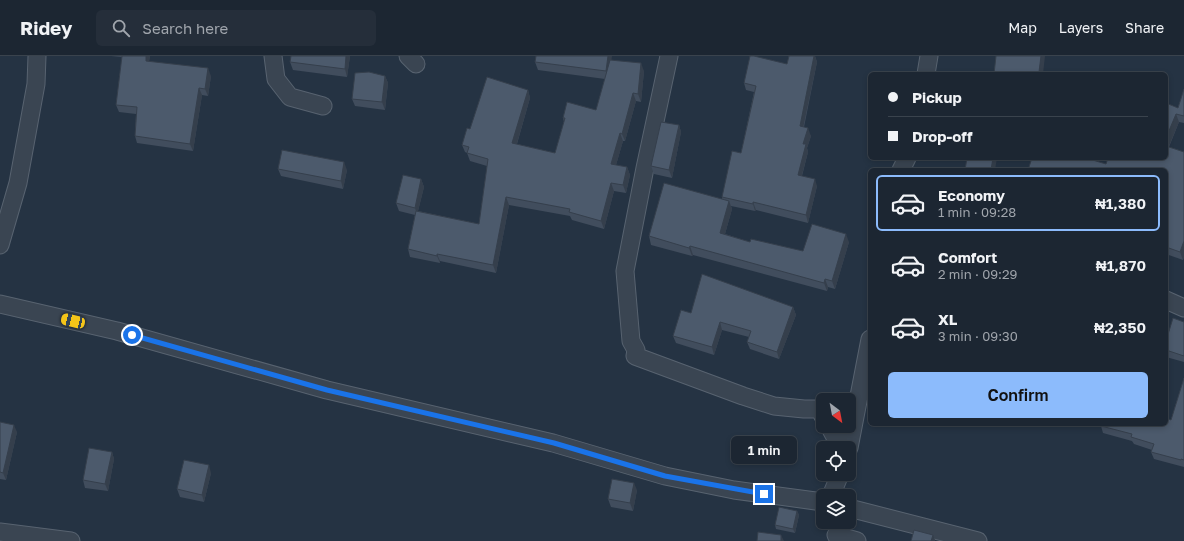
<!DOCTYPE html>
<meta charset="utf-8">
<style>
:root{--surface:#1c2632;--page:#252e3a;--text:#f1f3f6;--muted:#a0a5ac;--line:#3a434d;--accent:#8cbbfc}
body{margin:0;font-family:"Golos Text",sans-serif;background:var(--page);color:var(--text);height:100vh;display:flex;flex-direction:column;font-size:15px;white-space:nowrap}
*{box-sizing:border-box;margin:0}
p{font-size:13px;color:var(--muted)}
.icon{flex:none;width:22px;height:22px;fill:none;stroke:currentColor;stroke-width:2;stroke-linecap:round;stroke-linejoin:round}
.map{position:relative;flex:1;overflow:hidden}
.side{position:absolute;left:868px;top:112px;width:300px;height:258px;display:flex;flex-direction:column;background:var(--surface);border-radius:6px;box-shadow:0 2px 6px #0003,0 0 0 1px var(--line)}
.side>*{flex:none}
.guide{position:absolute;left:868px;top:16px;width:300px;height:88px;border-radius:6px;box-shadow:0 2px 6px #0003,0 0 0 1px var(--line);display:grid;align-content:center;height:88px;padding:0 20px;background:var(--surface)}
.needle{width:26px;rotate:148deg}
.buttons{position:absolute;left:816px;top:337px;display:grid;gap:8px}
.buttons a{display:grid;place-items:center;width:40px;height:40px;border-radius:6px;background:var(--surface);box-shadow:0 2px 6px #0003,0 0 0 1px var(--line);font-size:20px}
.end{position:absolute;width:18px;height:18px;margin:-9px;border:5px solid #1a73e8;background:#fff;box-shadow:0 0 0 2px #fff}
.from{border-radius:50%}
.bubble{position:absolute;height:28px;border-radius:6px;background:var(--surface);box-shadow:0 2px 6px #0003,0 0 0 1px var(--line);font-size:13px;font-weight:600;line-height:28px;text-align:center}
.car{position:absolute;width:12px;height:24px;margin:-12px -6px;border-radius:5px;box-shadow:0 0 3px 1px #0007;background:linear-gradient(#f5c518 24%,#345 0 40%,#f5c518 0 76%,#345 0 86%,#f5c518 0)}
.guide b{display:flex;align-items:center;gap:14px;height:38px;font-size:15px}
.guide b+b{border-top:1px solid var(--line)}
.guide i{width:10px;height:10px;background:var(--text)}
ul{padding:7px 0 0;list-style:none}
li{display:flex;align-items:center;gap:12px;height:56px;margin:0 8px 6px;padding:0 12px;border:2px solid transparent;border-radius:6px}
li div{flex:1}
li b{display:block;font-size:15px}
li em{font-style:normal;font-weight:600}
li.on{border-color:var(--accent)}
li>.icon{width:36px;height:36px;stroke-width:1.5}
.cta{display:flex;gap:8px;margin-top:auto;padding:8px 20px}
.cta a{flex:1;height:46px;border-radius:6px;background:var(--accent);color:#111;font-size:16px;font-weight:600;line-height:46px;text-align:center}
header{display:flex;align-items:center;gap:24px;box-sizing:border-box;height:56px;padding:0 20px;background:var(--surface);border-bottom:1px solid var(--line)}
header strong{font-size:19px}
nav{display:flex;gap:22px;margin-inline-start:auto;font-size:14px}
.search{width:280px;height:36px;background:var(--page);display:flex;align-items:center;gap:10px;box-sizing:border-box;padding:0 14px;border-radius:6px;color:var(--muted);font-size:15px}
.map>svg:first-child{display:block}
</style>
<header>
<strong>Ridey</strong>
<div class="search"><svg class="icon" aria-label="search" viewBox="0 0 24 24"><circle cx="10" cy="10" r="6"/><path d="M15 15l6 6"/></svg>Search here</div>
<nav><a>Map</a><a>Layers</a><a>Share</a></nav>
</header>
<div class="map">
<svg width="1184" height="485" viewBox="0 0 1184 485">
<rect width="100%" height="100%" fill="#253343"/>
<g fill="none" stroke-linecap="round" stroke-linejoin="round">
<g stroke="#586370" stroke-width="19">
<path id="minor" d="M273,0L276,23L290,41L323,50
M408,0L416,8
M669,0L645,112L625,215L631,285L636,294L635,300L743,340L774,350L804,353H819L823,360
M926,18L929,0
M901,114L907,102
M0,189L18,127L36,28L37,0
M1166,244L1184,252
M0,248L117,275L327,334L553,387L665,420L734,434L823,446
M829,370L841,392
M849,392L870,283
M831,440L840,418
M849,452L978,485
M0,476L71,485
M836,479L857,485"/>
</g>
<use href="#minor" stroke="#3a4552" stroke-width="17"/>
</g>
<path fill="#414d5d" d="M111,0H150L149,5L211,20L208,40L202,39L193,95L137,87L135,80L136,58L119,56L116,49L122,1Z
M350,0L347,21L293,14L290,6Z
M789,0H815L817,6L804,71L811,80L807,92L808,96L802,120L817,130L808,167L756,154L755,155L731,150L732,153L725,178L750,186L803,195L849,186L835,233L828,231L827,235L693,199L692,200L651,189L649,180L722,143V141L741,97L754,36L746,34L744,27L787,8Z
M612,4L644,15L641,46L636,45L625,85H623L616,109L627,111L630,119L626,137L614,135L604,173L572,164L570,160L509,149L496,217L440,205V207L410,201L408,193L415,159L399,155L396,147L421,123L424,131L418,155L479,168L487,110L470,105L467,97L465,96L462,89L470,73L528,34L530,42L517,88L555,97L564,66L563,62L596,54L605,23L538,14L535,6Z
M385,20L388,27L385,54L355,50L352,43Z
M1184,33V67L1179,66L1169,91L1184,96V201L1183,204L1166,198V114L1031,104L1019,102H1086L1106,108L1166,47L1178,52Z
M679,69L681,76L672,122L654,118L651,110Z
M278,113L347,114L343,133L281,120Z
M793,251L796,259L779,303L750,293L747,286L749,281L722,274L714,299L676,287L673,280L691,257Z
M1184,266V306L1166,301V285Z
M1184,322V411L1154,403L1151,396L1152,394L1134,388L1132,385L1103,377L1101,370L1171,364Z
M0,366L17,376L6,424L0,423Z
M112,396L114,403L108,435L85,432L83,424Z
M211,417L204,446L180,441L177,433Z
M637,434L633,455L611,451L608,443Z
M797,455L799,459L795,477L776,473L775,469Z"/>
<path fill="#353f4c" d="M146,0H150L148,12L146,5Z
M346,0H350L347,21L345,13Z
M608,0H612L609,24L606,15Z
M814,0H815L817,6L802,77L800,70Z
M1041,0H1045L1043,18L1039,16Z
M641,7L644,15L641,46L638,38Z
M208,12L211,20L208,40L205,33Z
M385,20L388,27L385,54L382,46Z
M199,32L202,39L193,95L190,88Z
M528,34L530,42L515,94L512,87Z
M633,37L636,45L625,85L622,78Z
M1176,58L1179,66L1166,97V82Z
M679,69L681,76L672,122L669,114Z
M808,72L811,80L807,92L808,96L800,126L798,119L803,88Z
M620,77L623,85L614,116L611,108Z
M993,102H997L995,114H991Z
M344,106L347,114L343,133L341,125Z
M627,111L630,119L626,137L623,129Z
M421,123L424,131L417,159L415,152Z
M815,123L817,130L808,167L806,159Z
M611,127L614,135L604,173L601,165Z
M506,141L509,149L496,217L493,209Z
M729,145L732,153L723,185L720,177Z
M753,146L756,154L755,155L753,148Z
M846,178L849,186L835,233L832,225Z
M1184,185V201L1183,204L1180,196Z
M690,190L693,199L692,200L689,192Z
M437,198L440,205V207L437,200Z
M825,223L828,231L827,235L824,227Z
M793,251L796,259L779,303L777,296Z
M720,266L722,274L714,299L712,291Z
M14,369L17,376L6,424L3,417Z
M112,396L114,403L108,435L105,428Z
M209,409L211,417L204,446L202,439Z
M634,427L637,434L633,455L630,447Z
M797,455L799,459L795,477L793,473Z
M781,479L784,485H781Z
M933,479L935,484V485H931Z"/>
<path fill="#4c5a6c" stroke="#353f4c" d="M122,0H146V5L208,12L205,33L199,32L190,88L135,80L137,51L116,49Z
M291,0H346L345,13L290,6Z
M536,0H608L606,15L535,6Z
M750,0H754L787,8L789,0H814L800,70L808,72L803,88H806L798,119L815,123L806,159L753,146V148L722,141L732,95L741,97L756,30L744,27Z
M996,0H1041L1039,16L1046,18H994Z
M610,4L641,7L638,38L633,37L622,78L620,77L611,108L627,111L623,129L611,127L601,165L569,156L570,153L506,141L493,209L437,198V200L408,193L416,155L479,168L488,103L467,97L469,91L462,89L467,72L470,73L487,21L528,34L512,87L555,97L565,62H563L567,46L596,54Z
M369,16L385,20L382,46L352,43L355,17Z
M1184,33V60L1176,58L1166,82V47L1178,52Z
M661,66L679,69L669,114L651,110Z
M1166,90L1184,96V185L1180,196L1166,191V114H1028L1032,102H1086L1106,108L1108,102H1166Z
M282,94L344,106L341,125L278,113Z
M967,102H993L991,114H965Z
M403,119L421,123L415,152L396,147Z
M664,127L729,145L720,177L750,186L751,183L803,195L812,168L846,178L832,225L825,223L824,227L690,190L689,192L649,180Z
M702,218L793,251L777,296L747,286L751,275L720,266L712,291L673,280L681,254L691,257Z
M1173,262L1184,266V300L1166,294V285Z
M1184,322V404L1181,403V404L1151,396L1154,388L1131,381L1132,378L1101,370V368H1166V362L1171,364Z
M0,366L14,369L3,417L0,416Z
M89,392L112,396L105,428L83,424Z
M184,404L209,409L202,439L177,433Z
M612,423L634,427L630,447L608,443Z
M779,451L797,455L793,473L775,469Z
M914,474L933,479L931,485H911Z
M758,476L781,479V485H757Z"/>
<g fill="none" stroke-linecap="round" stroke-linejoin="round">
<path stroke="#1a73e8" stroke-width="5" d="M132,279L327,334L554,387L665,420L764,438"/>
</g>
</svg>
<div class="buttons">
<a><svg class="needle" viewBox="-14 -14 28 28"><path d="M0-13l5 13h-10z" fill="#e53935"/><path d="M0 13l5-13h-10z" fill="#a0a5ac"/></svg></a>
<a><svg class="icon" aria-label="locate" viewBox="0 0 24 24"><circle cx="12" cy="12" r="6"/><path d="M12 2v4M12 18v4M2 12h4M18 12h4"/></svg></a>
<a><svg class="icon" aria-label="layers" viewBox="0 0 24 24"><path d="M12 4l9 5-9 5-9-5zM3 14l9 5 9-5"/></svg></a>
</div>
<i class="end from" style="left:132px;top:279px"></i>
<i class="end" style="left:764px;top:438px"></i>
<div class="bubble" style="left:731px;top:380px;width:66px">1 min</div>
<i class="car" style="left:73px;top:265px;rotate:283deg"></i>
<div class="guide">
<b><i class="from"></i>Pickup</b>
<b><i></i>Drop-off</b>
</div>
<section class="side">
<ul>
<li class="on"><svg class="icon" aria-label="car" viewBox="0 0 24 24"><path d="M5 17H2v-5l4-1 3-4h7l3 4 3 1v5h-3M9 17h6M6 11h13"/><circle cx="7" cy="17" r="2"/><circle cx="17" cy="17" r="2"/></svg><div><b>Economy</b><p>1 min · 09:28</p></div><em>₦1,380</em></li>
<li><svg class="icon" aria-label="car" viewBox="0 0 24 24"><path d="M5 17H2v-5l4-1 3-4h7l3 4 3 1v5h-3M9 17h6M6 11h13"/><circle cx="7" cy="17" r="2"/><circle cx="17" cy="17" r="2"/></svg><div><b>Comfort</b><p>2 min · 09:29</p></div><em>₦1,870</em></li>
<li><svg class="icon" aria-label="car" viewBox="0 0 24 24"><path d="M5 17H2v-5l4-1 3-4h7l3 4 3 1v5h-3M9 17h6M6 11h13"/><circle cx="7" cy="17" r="2"/><circle cx="17" cy="17" r="2"/></svg><div><b>XL</b><p>3 min · 09:30</p></div><em>₦2,350</em></li>
</ul>
<div class="cta"><a>Confirm</a></div>
</section>
</div>
